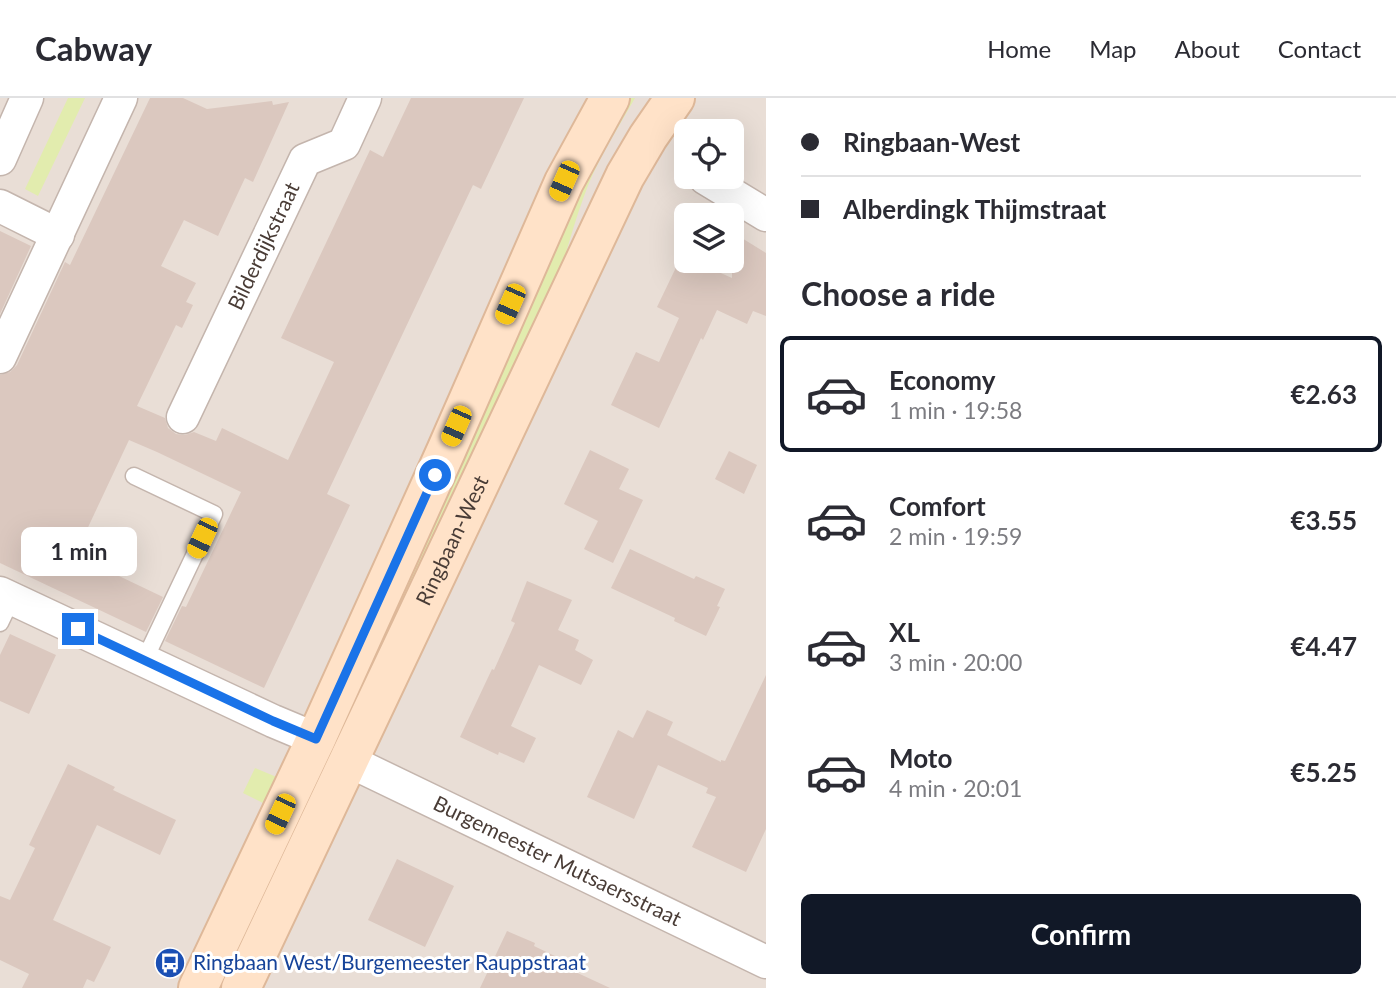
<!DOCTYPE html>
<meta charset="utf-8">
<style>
:root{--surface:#fff;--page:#f7f7f7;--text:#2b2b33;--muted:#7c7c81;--line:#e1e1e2;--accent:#111827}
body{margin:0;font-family:Lato,sans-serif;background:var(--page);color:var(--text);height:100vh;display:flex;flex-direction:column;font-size:26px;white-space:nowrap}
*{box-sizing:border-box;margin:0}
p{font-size:23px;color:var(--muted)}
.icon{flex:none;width:38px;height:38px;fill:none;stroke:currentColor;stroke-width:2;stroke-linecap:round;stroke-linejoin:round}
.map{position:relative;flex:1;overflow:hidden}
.panel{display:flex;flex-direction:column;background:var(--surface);width:630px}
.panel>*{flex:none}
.top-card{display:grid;align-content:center;height:154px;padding:0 35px;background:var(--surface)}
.controls{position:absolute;left:674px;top:21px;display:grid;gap:14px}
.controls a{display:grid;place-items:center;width:70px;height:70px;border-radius:10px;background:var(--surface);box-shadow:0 7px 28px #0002;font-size:35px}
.end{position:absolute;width:32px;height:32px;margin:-16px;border:9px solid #1a73e8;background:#fff;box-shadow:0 0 0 4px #fff}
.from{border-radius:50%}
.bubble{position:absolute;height:49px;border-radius:10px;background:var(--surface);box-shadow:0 7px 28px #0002;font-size:23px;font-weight:700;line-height:49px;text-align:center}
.car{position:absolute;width:21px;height:42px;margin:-21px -10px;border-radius:9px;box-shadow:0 0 5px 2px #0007;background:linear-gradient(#f5c518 24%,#345 0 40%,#f5c518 0 76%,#345 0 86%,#f5c518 0)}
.top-card b{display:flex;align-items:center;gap:24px;height:66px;font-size:26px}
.top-card b+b{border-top:2px solid var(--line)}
.top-card i{width:18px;height:18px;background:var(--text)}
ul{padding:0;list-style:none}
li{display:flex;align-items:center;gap:21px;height:116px;margin:0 14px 10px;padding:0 21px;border:4px solid transparent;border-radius:10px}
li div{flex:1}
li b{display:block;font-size:26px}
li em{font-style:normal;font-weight:700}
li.current{border-color:var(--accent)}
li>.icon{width:63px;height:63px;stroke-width:1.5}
h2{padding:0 35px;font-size:32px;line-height:84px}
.primary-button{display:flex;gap:14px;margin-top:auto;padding:14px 35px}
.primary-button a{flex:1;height:80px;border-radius:10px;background:var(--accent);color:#fff;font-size:28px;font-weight:700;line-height:80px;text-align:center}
header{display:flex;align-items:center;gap:42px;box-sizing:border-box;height:98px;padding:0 35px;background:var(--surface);border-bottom:2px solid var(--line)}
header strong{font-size:33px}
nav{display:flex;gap:38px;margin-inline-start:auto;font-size:24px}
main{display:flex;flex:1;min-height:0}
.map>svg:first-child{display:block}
</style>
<header>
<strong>Cabway</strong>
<nav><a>Home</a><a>Map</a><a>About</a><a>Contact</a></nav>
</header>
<main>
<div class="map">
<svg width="766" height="890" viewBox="0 0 766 890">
<rect width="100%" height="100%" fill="#f5ede8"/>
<path fill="#e9ded6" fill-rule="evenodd" d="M0,0H766V890H0ZM686,33H732V79H686ZM686,117H732V163H686Z"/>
<path fill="#e2ecae" d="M68,0H85L38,98L25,91Z
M627,0H635C617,32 595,65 583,101C575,123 569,145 562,168L328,668L320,664L575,98Z
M255,670L279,680L265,706L243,695Z"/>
<path fill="#dbc8bf" d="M150,0H183L207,11L272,3L273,7L289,4L253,84L245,80L218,138L184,122L161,168L196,185L186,204L193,207L182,230L176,227L137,308L165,320L168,330L176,336L185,337L194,334L216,343L222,330L288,362L334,264L281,240L370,52L383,59L411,0H524L481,91L473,87L327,396L350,407L264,590L165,543L182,508L186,509L241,394L157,354L129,342L75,457L163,499L146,534L0,465V277L10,274L17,267L65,164L70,167Z
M0,133L31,148L0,216Z
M732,134L766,155V218L753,213L747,226L717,212L703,242L701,240L659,330L611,307L636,254L659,264L679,220L657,209L682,157L686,159V163H694L732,180Z
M590,352L629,371L619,391L643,402L613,465L584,451L598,423L564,406Z
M729,353L757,367L744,396L715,381Z
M630,451L694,481L696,478L725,491L717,508L720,509L706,538L674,523L675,520L611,490Z
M527,483L572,502L558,532L579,542L575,552L593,562L581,587L539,567L511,628L536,640L524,665L499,654L498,657L460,639L492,571L494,572L515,525L511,523Z
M10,536L56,557L29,616L0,603V557Z
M766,577V731L746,774L692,749L716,699L706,695L708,690L658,667L634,721L587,699L618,632L633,640L647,612L673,624L667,637L721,664V662L725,663Z
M68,666L115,689L113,692L176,722L160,757L97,727L53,822L111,849L107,858L94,884L87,881L83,890H22L29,876L0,862V798L10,802L35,750L29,747Z
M397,761L454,788L425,849L368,822Z
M507,833L535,845L534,848L559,860L556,865L610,890H480Z"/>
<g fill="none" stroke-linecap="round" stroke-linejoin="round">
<g stroke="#c4b5ad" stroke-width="19">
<path id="service" d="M134,378L214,416L144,563
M0,525L12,500"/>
</g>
<g stroke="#c4b5ad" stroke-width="35">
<g id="minor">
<path d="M0,61L27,0"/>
<path d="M705,80L766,117"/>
<path d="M0,108L58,137"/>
<path d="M0,259L121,0"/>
<path id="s1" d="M183,319L305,62L344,46L365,0"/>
<path d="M0,495L273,623L316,641"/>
<path id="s2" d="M349,663L766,864"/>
</g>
</g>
<g stroke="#deb899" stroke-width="42">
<g id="secondary">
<path d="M198,890L316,641L446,353L564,84L610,0"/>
<path id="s3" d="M241,890L625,78L648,39L675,0"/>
</g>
</g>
<use href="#service" stroke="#fff" stroke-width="16"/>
<use href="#minor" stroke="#fff" stroke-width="32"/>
<use href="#secondary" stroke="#ffe2c8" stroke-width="38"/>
</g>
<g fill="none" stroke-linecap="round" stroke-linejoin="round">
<path stroke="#1a73e8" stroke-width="9" d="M78,531L273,623L316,641L435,377"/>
</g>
<defs>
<g id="bus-disc" transform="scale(1.575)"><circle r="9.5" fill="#1a4fb4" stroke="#fff"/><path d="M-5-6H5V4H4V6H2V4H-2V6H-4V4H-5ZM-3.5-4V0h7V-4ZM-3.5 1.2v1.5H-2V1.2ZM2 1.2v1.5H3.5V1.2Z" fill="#fff"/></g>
</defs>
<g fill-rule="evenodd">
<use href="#bus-disc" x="170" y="865"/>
</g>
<g text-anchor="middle" stroke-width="6" stroke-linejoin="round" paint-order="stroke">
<g font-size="21" fill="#493c36" stroke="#fff">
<text dy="7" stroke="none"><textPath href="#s1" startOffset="189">Bilderdijkstraat</textPath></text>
<text dy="7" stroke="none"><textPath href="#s3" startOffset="495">Ringbaan-West</textPath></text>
<text dy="7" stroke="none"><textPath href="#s2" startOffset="231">Burgemeester Mutsaersstraat</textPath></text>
</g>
<g font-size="21" fill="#164399" stroke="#fff" text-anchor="start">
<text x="193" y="872">Ringbaan West/Burgemeester Rauppstraat</text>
</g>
</g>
</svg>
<div class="controls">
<a><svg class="icon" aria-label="locate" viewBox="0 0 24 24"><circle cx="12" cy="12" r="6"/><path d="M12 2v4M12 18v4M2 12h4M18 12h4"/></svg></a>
<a><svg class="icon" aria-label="layers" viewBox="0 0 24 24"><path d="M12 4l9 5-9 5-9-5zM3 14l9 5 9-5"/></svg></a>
</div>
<i class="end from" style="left:435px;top:377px"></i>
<i class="end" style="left:78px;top:531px"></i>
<div class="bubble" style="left:21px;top:429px;width:116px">1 min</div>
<i class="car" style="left:564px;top:83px;rotate:204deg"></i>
<i class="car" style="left:510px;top:206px;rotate:204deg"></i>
<i class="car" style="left:456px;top:328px;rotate:204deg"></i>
<i class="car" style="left:202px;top:440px;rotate:205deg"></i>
<i class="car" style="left:280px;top:716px;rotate:205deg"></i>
</div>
<section class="panel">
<div class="top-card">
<b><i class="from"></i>Ringbaan-West</b>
<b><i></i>Alberdingk Thijmstraat</b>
</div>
<h2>Choose a ride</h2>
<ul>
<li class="current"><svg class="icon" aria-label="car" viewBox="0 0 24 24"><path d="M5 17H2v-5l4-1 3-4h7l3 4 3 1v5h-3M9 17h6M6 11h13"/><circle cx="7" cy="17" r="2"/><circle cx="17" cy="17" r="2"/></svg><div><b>Economy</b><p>1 min · 19:58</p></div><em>€2.63</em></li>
<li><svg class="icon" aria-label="car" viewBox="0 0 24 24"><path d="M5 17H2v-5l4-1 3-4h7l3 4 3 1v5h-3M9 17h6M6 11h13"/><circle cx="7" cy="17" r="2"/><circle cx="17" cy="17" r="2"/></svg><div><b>Comfort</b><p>2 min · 19:59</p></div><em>€3.55</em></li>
<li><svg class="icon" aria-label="car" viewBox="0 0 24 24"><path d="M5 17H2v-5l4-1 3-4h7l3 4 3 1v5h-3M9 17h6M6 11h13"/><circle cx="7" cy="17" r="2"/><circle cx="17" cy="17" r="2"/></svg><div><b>XL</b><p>3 min · 20:00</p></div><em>€4.47</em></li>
<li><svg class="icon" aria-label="car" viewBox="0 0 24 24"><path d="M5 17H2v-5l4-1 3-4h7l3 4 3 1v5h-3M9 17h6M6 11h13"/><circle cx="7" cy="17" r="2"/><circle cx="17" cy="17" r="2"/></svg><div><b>Moto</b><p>4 min · 20:01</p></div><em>€5.25</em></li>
</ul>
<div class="primary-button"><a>Confirm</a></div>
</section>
</main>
